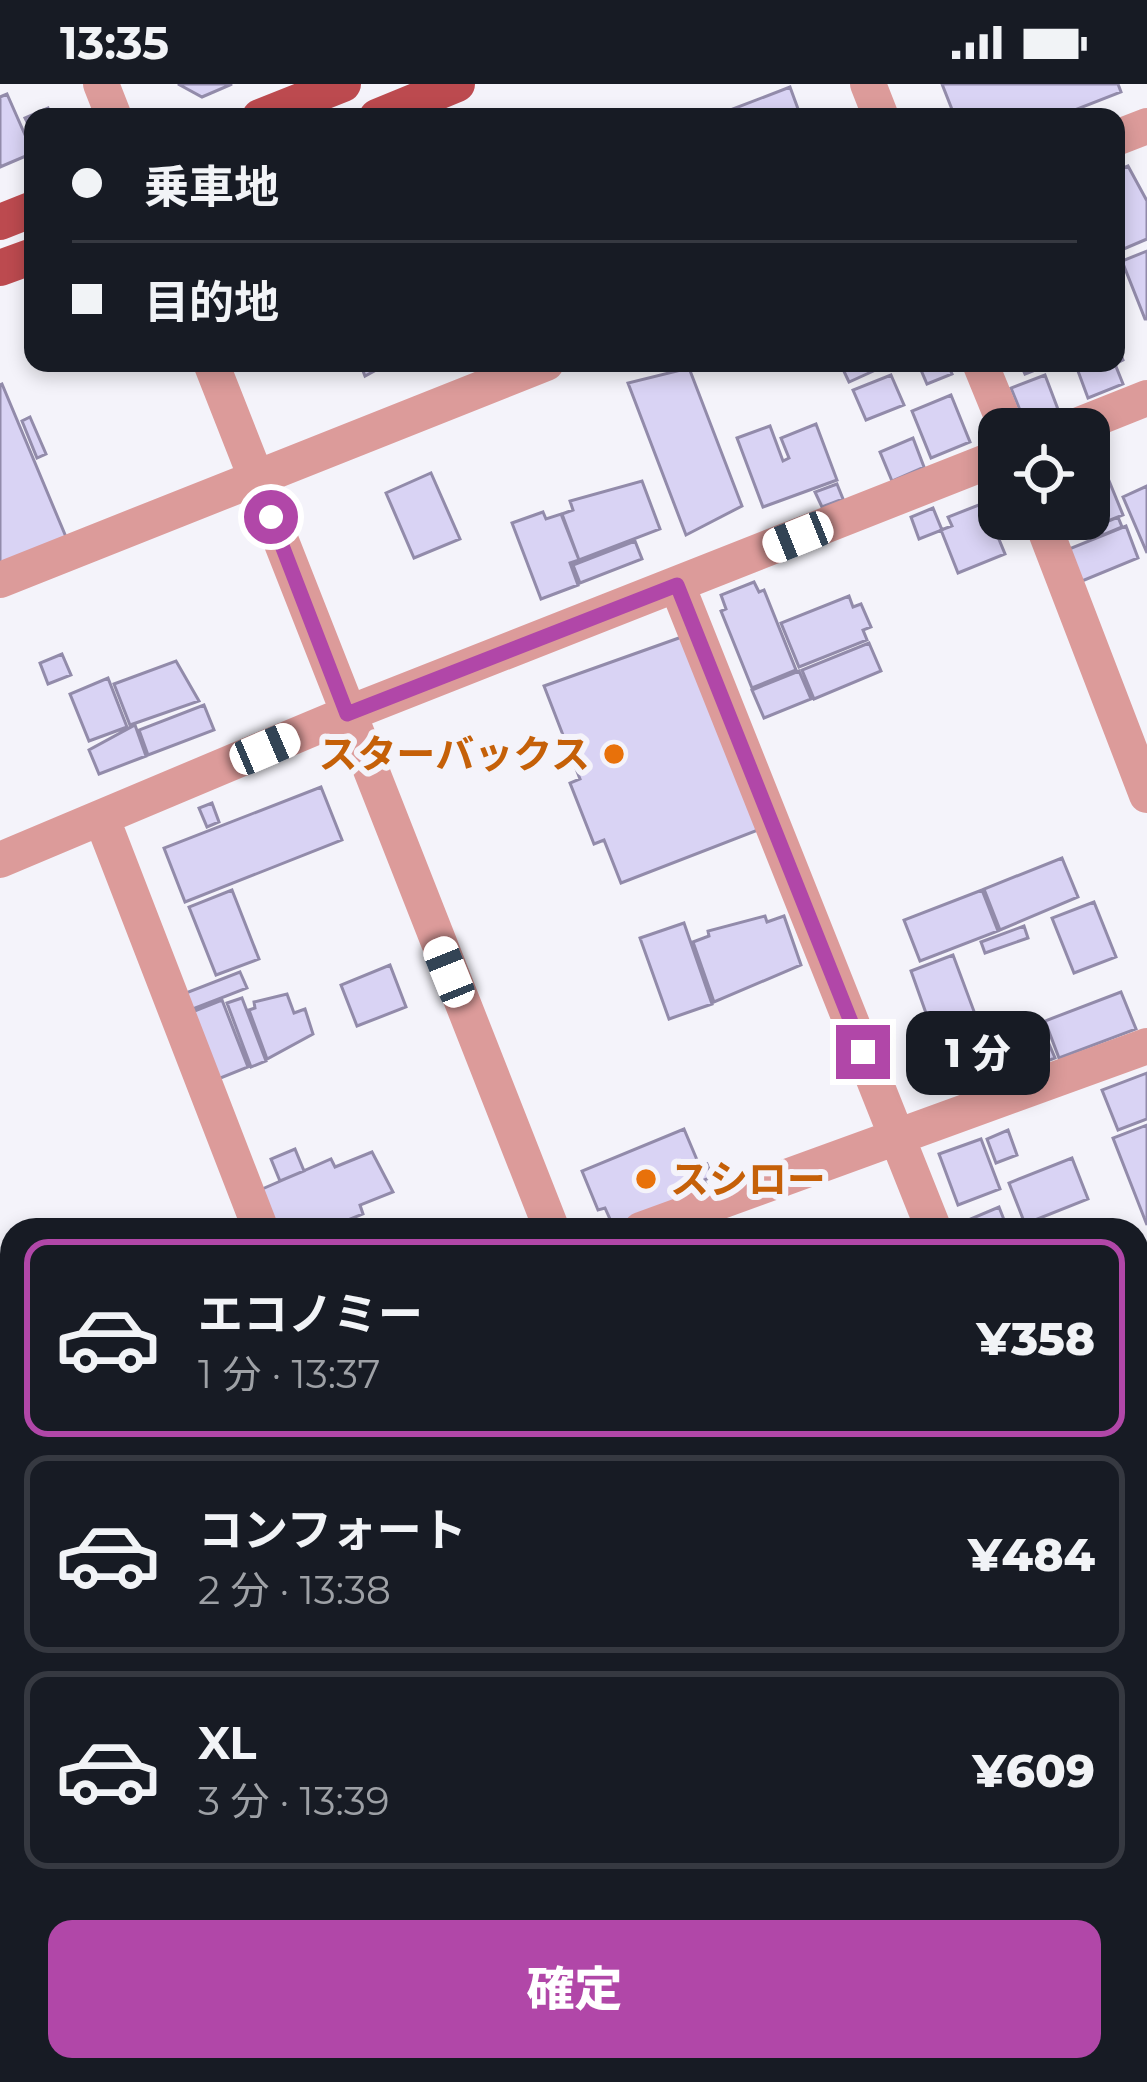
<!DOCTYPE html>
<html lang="ja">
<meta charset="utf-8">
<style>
:root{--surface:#171b24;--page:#20242c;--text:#f1f3f6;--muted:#9ea1a6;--line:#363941;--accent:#b147a8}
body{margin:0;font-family:Montserrat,"Noto Sans JP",sans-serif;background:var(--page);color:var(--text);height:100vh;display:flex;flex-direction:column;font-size:45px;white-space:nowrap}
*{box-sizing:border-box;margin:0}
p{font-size:39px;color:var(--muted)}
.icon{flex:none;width:66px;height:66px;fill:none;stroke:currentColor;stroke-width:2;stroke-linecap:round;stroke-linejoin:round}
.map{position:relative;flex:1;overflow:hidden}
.details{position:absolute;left:0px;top:1134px;width:1149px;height:864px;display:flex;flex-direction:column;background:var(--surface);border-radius:36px 36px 0 0;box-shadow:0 6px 18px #0003}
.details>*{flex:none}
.top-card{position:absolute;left:24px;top:24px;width:1101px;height:264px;border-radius:24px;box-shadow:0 6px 18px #0003;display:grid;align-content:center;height:264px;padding:0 48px;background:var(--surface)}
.buttons{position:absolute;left:978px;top:324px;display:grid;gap:24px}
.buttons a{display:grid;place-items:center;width:132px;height:132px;border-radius:24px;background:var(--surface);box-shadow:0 6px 18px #0003;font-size:60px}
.end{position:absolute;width:54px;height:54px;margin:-27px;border:15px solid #b147a8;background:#fff;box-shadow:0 0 0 6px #fff}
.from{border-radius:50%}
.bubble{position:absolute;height:84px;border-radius:24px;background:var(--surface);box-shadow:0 6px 18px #0003;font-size:39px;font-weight:800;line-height:84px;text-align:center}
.car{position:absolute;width:36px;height:72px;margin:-36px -18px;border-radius:15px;box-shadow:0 0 9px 3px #0007;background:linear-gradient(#fff 24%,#345 0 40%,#fff 0 76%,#345 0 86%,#fff 0)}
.top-card b{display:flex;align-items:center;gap:42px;height:114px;font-size:45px}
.top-card b+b{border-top:3px solid var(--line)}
.top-card i{width:30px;height:30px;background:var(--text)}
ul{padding:21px 0 0;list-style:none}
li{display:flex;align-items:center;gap:36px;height:198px;margin:0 24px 18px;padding:0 24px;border:6px solid var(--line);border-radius:24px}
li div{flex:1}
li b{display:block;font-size:45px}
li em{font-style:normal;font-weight:800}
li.selected{border-color:var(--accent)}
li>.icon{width:108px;height:108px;stroke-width:1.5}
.primary-button{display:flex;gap:24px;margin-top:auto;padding:24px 48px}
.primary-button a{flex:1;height:138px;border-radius:24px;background:var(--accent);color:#fff;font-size:48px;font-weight:800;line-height:138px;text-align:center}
.status{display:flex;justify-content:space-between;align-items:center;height:84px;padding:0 60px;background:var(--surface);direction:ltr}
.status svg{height:33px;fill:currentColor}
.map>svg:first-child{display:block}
</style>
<div class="status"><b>13:35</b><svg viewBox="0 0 49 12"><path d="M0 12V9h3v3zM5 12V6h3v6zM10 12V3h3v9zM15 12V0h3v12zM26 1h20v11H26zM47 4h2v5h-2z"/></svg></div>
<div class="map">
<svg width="1147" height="1998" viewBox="0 0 1147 1998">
<rect width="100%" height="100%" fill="#f4f3fa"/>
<path fill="#d9d3f4" stroke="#928baa" stroke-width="3" d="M178,0H232L202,13Z
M942,0H1118L1121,8L1057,33H955Z
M790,3L801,33H712Z
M7,10L33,69L0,83V13Z
M48,24L51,32L33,33L29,42L25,34Z
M1128,82L1147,117V155L1119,167L1116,87Z
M1147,167V235H1145L1122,177Z
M1117,261L1123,276L1115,280L1123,300L1088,314L1075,279H1116Z
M360,279H389L365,292Z
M840,279H891L849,298Z
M918,279H947L952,290L927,300Z
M1020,279H1053L1025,290Z
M689,284L742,422L686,451L628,299Z
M891,291L904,321L866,336L853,306Z
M1045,291L1059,328L1026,341L1011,304Z
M2,300L66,453L0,481V301Z
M951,311L970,358L931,374L912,327Z
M30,333L46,370L37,374L22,337Z
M816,340L837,396L763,423L737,354L770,342L783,377L789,374L781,354Z
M913,354L924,383L892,397L880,368Z
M1094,360L1123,431L1075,450L1069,435H1089V363Z
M431,389L460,455L414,474L386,409Z
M642,397L660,445L579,476L562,430L573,426L570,417Z
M837,400L843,415L822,423L815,408Z
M1147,402V469L1123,413Z
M984,419L1005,470L958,489L941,446L952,442L948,433Z
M933,424L942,446L919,455L911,433Z
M543,428L546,435L561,430L579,476L570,479L578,501L541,515L512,439Z
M1118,433L1122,443L1103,451L1099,441Z
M1126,442L1138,474L1082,497L1069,465Z
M635,457L642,475L580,499L573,481Z
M754,498L759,508L764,506L796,586L752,604L721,527L726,525L721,511Z
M849,512L853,523L861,520L871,543L863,546L867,556L799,583L781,539Z
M693,549L768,742L621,799L604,756L594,760L570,699L580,695L544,602Z
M869,559L881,587L814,615L802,586Z
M62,570L71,591L48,600L40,579Z
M176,577L199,617L130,641L114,600Z
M799,587L811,615L764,634L752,606Z
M108,594L127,643L89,657L70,610Z
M204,621L214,646L148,671L139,646Z
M135,641L146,672L99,690L89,666Z
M321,703L342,756L185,818L164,764Z
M212,719L219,738L207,743L199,724Z
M1062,774L1078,813L1000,846L984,805Z
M232,806L259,875L216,891L189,823Z
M982,806L998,847L920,877L904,836Z
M1094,818L1116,873L1074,889L1052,834Z
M765,832L767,838L784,832L801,881L714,918L693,858L709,852L708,847Z
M684,839L712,920L669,935L640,854Z
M1024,842L1028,854L985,869L981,858Z
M953,871L975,930L932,946L911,887Z
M390,881L406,923L357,942L341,901Z
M240,888L247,904L185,928L178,912Z
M1121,908L1136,945L1059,974L1045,937Z
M287,910L294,929L305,925L313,950L267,975L249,926L255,924L254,918Z
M242,914L266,977L251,983L227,919Z
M222,916L248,983L213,997L187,930Z
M1040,939L1055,974L978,1005L964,970Z
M1147,989V1035L1118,1046L1102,1006Z
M1147,1041V1141L1113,1054Z
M684,1045L700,1083L707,1080L712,1093L704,1096L711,1111L615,1146L605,1124L598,1126L582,1087Z
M1008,1046L1017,1071L996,1079L987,1055Z
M981,1055L1000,1105L958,1121L939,1070Z
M295,1065L304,1087L280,1097L271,1075Z
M372,1068L393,1108L360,1121L363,1130L323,1146H276L260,1106L331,1075L335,1083Z
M1072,1074L1088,1115L1025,1140L1009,1099Z
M730,1085L742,1100L723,1108L716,1091Z
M999,1123L1008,1146H964L961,1139Z
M1137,1224L1147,1248L1137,1255Z
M3,1229L12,1271L0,1276V1231Z
M9,1278L12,1286V1357L0,1327V1282Z
M1142,1311L1147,1322V1373L1143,1362L1137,1364V1313Z
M1139,1453L1147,1473L1137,1478V1454Z
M1141,1485L1147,1515L1137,1519V1487Z
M1145,1528L1147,1532V1631L1137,1605V1531Z
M12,1674V1740L0,1710V1679Z
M1137,1698L1147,1724V1789L1137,1793Z
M12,1799V1834L0,1803Z
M1147,1841V1897L1137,1870V1844Z
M12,1848V1925L0,1896V1853Z
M12,1955V1986H52L58,1998H11L0,1961Z
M249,1986H281L254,1997Z
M359,1986H533V1988L507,1998H354L351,1989Z
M616,1986H765L770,1998H621Z
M997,1987L1002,1998H967Z"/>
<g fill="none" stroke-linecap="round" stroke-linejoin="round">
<path stroke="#dc9b9a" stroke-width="36" d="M101,0L114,33
M868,0L881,33
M1116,54L1147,42
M211,279L552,1146
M980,279L1007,345
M1069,345L1147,314
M1041,435L1147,711
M0,496L546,279
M677,501L934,1146
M102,735L261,1146
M0,776L347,630L999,373
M641,1146L1147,962
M0,1404L12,1436
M1137,1652L1147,1677
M0,1780L12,1775
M1137,1814L1147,1810
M223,1986L227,1998
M588,1986L593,1998
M879,1986L883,1998"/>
<path stroke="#bc4a4f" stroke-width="36" d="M260,33L343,0
M377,33L457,0
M0,138L33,125
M0,184L33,172"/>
</g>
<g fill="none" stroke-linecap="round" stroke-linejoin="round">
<path stroke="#b147a8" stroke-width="15" d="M271,433L347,630L677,501L863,968"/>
</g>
<g fill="#e8710a" stroke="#f4f3fa" stroke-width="4.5">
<circle cx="614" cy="670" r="12"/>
<circle cx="646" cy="1095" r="12"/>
</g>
<g text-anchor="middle" stroke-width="12" stroke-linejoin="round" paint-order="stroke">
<g font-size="39" font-weight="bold" fill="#c56008" stroke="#f4f3fa" text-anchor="end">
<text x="590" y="684">スターバックス</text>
<text x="670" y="1109" text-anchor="start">スシロー</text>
</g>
</g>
</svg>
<div class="buttons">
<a><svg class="icon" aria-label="locate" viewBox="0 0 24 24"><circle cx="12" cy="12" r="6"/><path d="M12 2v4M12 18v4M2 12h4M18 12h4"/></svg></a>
</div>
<i class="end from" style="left:271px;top:433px"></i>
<i class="end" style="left:863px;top:968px"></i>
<div class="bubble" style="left:906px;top:927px;width:144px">1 分</div>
<i class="car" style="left:798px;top:453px;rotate:248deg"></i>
<i class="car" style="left:265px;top:665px;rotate:67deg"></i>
<i class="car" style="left:449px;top:888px;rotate:338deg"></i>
<div class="top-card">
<b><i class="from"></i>乗車地</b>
<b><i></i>目的地</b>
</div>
<section class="details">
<ul>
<li class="selected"><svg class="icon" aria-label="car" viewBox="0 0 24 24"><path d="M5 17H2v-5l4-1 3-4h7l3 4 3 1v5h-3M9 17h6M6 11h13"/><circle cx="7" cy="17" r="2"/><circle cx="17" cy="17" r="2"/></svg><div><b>エコノミー</b><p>1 分 · 13:37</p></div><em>¥358</em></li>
<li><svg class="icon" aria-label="car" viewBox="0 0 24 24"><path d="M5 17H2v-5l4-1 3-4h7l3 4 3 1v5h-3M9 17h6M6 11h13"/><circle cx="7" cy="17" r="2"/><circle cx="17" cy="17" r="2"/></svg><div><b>コンフォート</b><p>2 分 · 13:38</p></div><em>¥484</em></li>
<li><svg class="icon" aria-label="car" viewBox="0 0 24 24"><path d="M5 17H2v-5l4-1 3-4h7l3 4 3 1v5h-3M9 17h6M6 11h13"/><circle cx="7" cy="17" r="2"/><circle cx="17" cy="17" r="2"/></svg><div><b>XL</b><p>3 分 · 13:39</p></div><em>¥609</em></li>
</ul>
<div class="primary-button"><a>確定</a></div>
</section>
</div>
